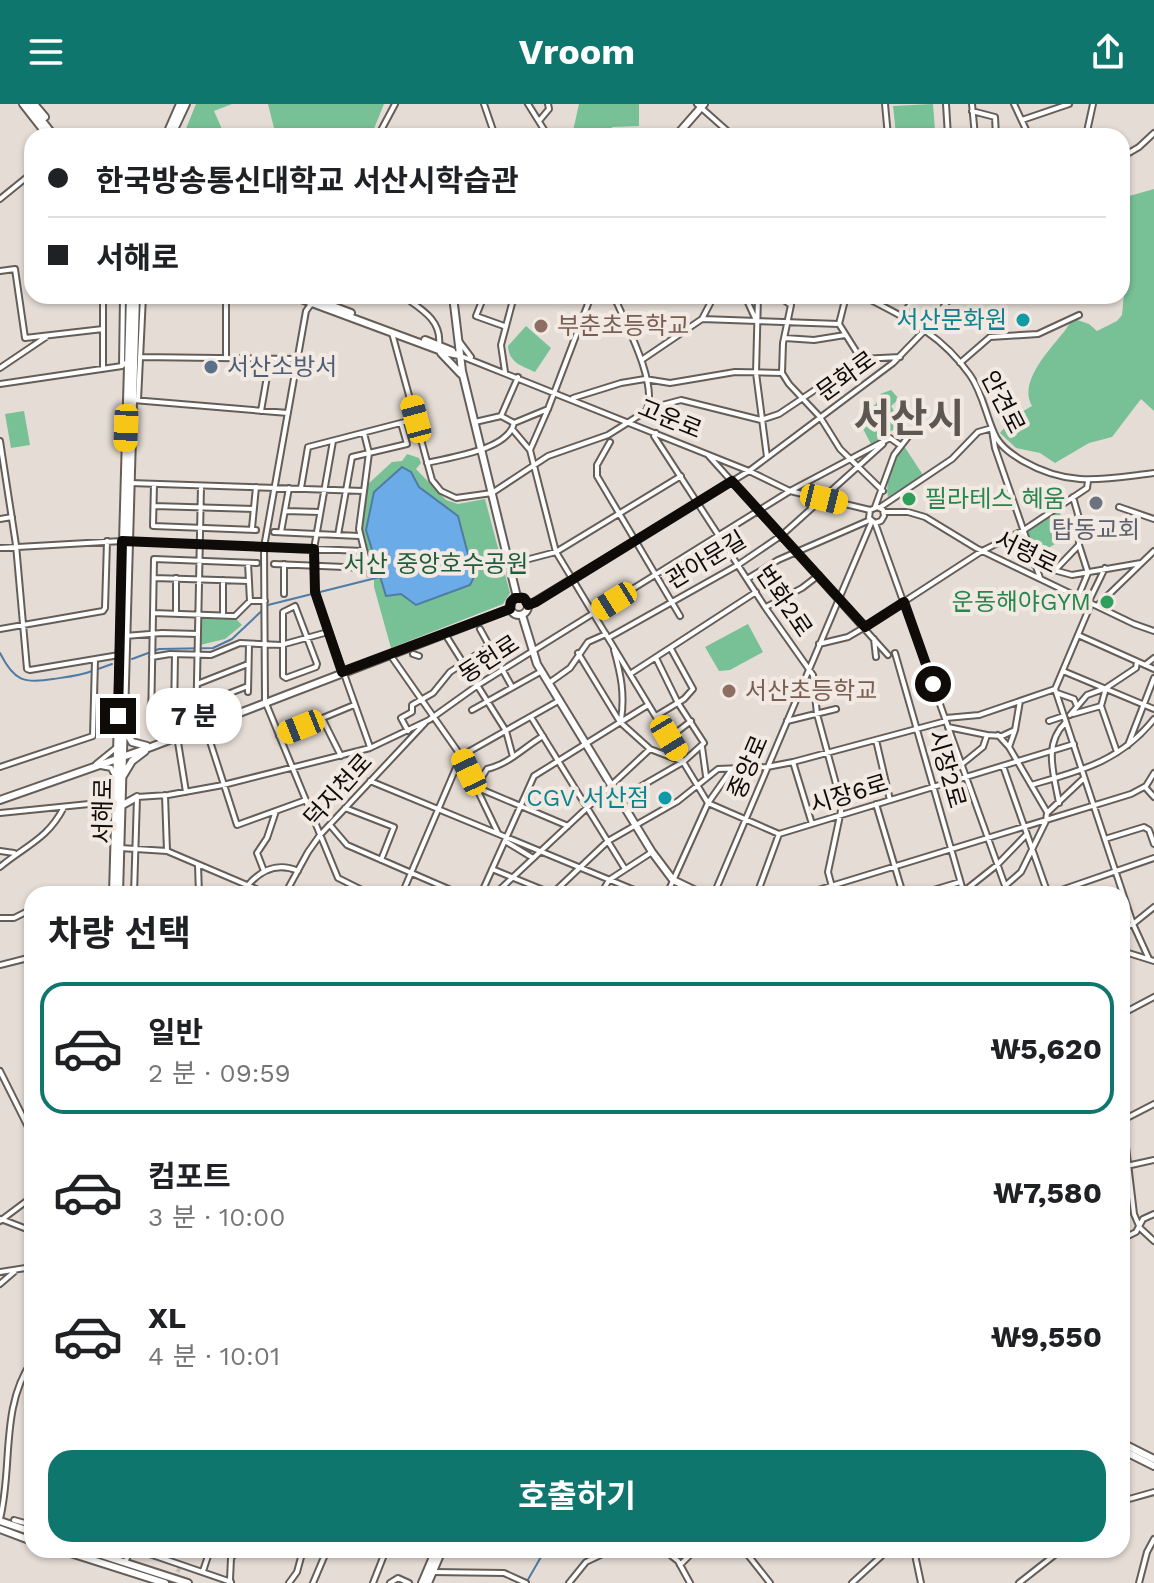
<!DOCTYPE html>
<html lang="ko">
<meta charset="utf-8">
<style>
:root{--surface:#fff;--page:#f6f6f6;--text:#202124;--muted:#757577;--line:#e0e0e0;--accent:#0f766e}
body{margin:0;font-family:"Work Sans","Noto Sans KR",sans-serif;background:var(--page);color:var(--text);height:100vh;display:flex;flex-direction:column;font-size:30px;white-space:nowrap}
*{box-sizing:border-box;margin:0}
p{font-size:26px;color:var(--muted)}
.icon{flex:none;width:44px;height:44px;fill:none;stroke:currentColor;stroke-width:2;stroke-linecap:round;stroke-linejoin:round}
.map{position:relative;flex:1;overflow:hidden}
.panel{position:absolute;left:24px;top:782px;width:1106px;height:672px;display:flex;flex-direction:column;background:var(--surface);border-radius:24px;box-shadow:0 2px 6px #0004}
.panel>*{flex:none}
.guide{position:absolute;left:24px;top:24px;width:1106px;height:176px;border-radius:24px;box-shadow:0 2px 6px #0004;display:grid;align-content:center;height:176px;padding:0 24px;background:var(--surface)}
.end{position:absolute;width:36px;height:36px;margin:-18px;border:10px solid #0e0b09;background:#fff;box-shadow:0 0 0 4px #fff}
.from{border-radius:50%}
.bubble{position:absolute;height:56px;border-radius:24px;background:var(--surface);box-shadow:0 2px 6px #0004;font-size:26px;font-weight:700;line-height:56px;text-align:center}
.car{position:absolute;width:24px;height:48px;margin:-24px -12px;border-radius:10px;box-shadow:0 0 6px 2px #0007;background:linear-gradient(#f5c518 24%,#345 0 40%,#f5c518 0 76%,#345 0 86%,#f5c518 0)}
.guide b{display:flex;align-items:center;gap:28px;height:76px;font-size:30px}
.guide b+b{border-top:2px solid var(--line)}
.guide i{width:20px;height:20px;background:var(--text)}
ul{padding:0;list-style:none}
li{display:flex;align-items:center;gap:24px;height:132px;margin:0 16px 12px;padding:0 8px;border:4px solid transparent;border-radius:24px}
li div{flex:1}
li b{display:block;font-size:30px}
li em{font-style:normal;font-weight:700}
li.on{border-color:var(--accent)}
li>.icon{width:72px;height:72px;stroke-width:1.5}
h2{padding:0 24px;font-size:36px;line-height:96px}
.action{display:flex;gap:16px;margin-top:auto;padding:16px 24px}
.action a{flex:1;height:92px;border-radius:24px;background:var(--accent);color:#fff;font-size:32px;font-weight:700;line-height:92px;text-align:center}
header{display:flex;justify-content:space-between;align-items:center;height:104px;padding:0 24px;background:var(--accent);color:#fff;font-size:36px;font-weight:700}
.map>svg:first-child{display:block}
</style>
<header><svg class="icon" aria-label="menu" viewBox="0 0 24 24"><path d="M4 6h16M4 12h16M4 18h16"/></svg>Vroom<svg class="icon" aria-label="share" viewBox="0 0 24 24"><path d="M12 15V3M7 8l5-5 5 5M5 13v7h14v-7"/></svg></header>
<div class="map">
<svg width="1154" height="1479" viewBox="0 0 1154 1479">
<rect width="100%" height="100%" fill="#e5dcd5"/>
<path fill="#78c096" d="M196,0H232L214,7L225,32H183Z
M268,0H384L371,32H276Z
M579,0H639V22L612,23L609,32H585L573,27Z
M933,0L935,27L896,30L893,2Z
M1154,85V307L1141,295L1112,333L1089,339L1055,359L1040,349L1016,344L1000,329L1013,313L1032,302C1018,278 1049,247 1062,230C1067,225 1068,220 1074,215L1089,220L1097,227L1117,217L1122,211L1126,168L1122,169V94Z
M526,222L551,244L535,268C522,262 509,259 508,242Z
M891,286L899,295L891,302L902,320L871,340L861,321L864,317L863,309L876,300L880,290Z
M24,307L30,341L11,344L5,310Z
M904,342L923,371L888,393C884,377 895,356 904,342Z
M407,350L419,354L421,359L416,365L446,396L458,400L485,395L510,489L503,500L391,544L374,483V469L364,439L361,415L367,381L392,358L402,357Z
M1058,407L1063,414L1054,424L1063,435L1034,453L1027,427Z
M201,513L236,515L242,521L225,535L200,541Z
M748,520L763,548L730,566L719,567L705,543Z"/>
<path fill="#6babe7" stroke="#4f7ba4" stroke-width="2" d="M402,363L411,368L419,383L458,412L474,473L470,481L416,501L401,490L386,492L366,426L374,388Z"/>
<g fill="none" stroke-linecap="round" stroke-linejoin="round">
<path stroke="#4f7ba4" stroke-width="2" d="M0,549C14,577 24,580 53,575C66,573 79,572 92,567
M132,555L159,545L213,544L232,535L268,501L380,473
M98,565L112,560
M526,1479L545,1446"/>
<path stroke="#c5bdb6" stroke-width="4" stroke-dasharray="4 2" stroke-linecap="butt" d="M173,1479L181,1460"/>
<g stroke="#655e58" stroke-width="8">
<path id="minor" d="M484,0L495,32
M528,0L548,32
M697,0L733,32
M885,0L888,32
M946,0L948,32
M972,0L975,32
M1014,0L1029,32
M972,7L995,13L996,32
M1022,16L1069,0
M539,17L549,5L548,0
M378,32L395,0
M966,32L975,31
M1086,32L1093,0
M1122,53L1139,43L1154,29
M0,95L32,69
M0,167L15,165L25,234L103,225
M226,192V254
M317,192L306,207L264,443L265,597L338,774L370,790
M365,192L406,196
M403,192C421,205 442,216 439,241
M484,192L476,212L504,222
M591,192L548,305L530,346L556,448L708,699L779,730L1074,640
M611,192L617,199C628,224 657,280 647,305
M745,192L755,214
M758,192L756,269L767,353
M778,192L791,201L783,239L782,269L789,280L820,313L840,345L883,387
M846,192L839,220L861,255
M863,192C906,214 941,230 970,271C983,289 986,313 996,333C1002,344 1013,351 1023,357C1070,384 1104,375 1154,369
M901,211L918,192
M702,215L714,192
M392,229L432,376L441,387L456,394L492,389L548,352L608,331L651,304L681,296L761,316L779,310L861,255L900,253
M785,234L814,236L845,231
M459,237L471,253
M461,252L749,367L790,387L870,406
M140,253L297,255
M643,255L702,215L839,220
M960,259L990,233L1038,230L1079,211
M122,262L123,192
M0,264L46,233
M103,265V192
M505,268L501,241L514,192
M0,280L122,262L127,258
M573,294L621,279L645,275L670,279L735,268L782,269
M133,296L288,309
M138,296L143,192
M261,307L270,255
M501,312L514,319
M475,318L501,312L518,273
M514,319L548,305
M513,326L529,345
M992,326L995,344L1040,474
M364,329L369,349L359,425L370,470
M656,329L654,332L765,503L813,571L817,610L842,702L828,768L834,790
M0,337L16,441L27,565L30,566L119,551
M333,337L314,445L315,488L370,643
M610,338L597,361V372L680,512
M708,351L888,551
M427,359C451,353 508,346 514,319
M130,379L363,387
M154,380L153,422L256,426
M301,384L308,343L416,315
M1073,393L1079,414V441L1088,469L1078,493
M154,402L254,405
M875,403L894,351L911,329
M1119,403L1154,415
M879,404L952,355L978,328L992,324
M285,407L320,408
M884,408H908L925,413L976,444L1134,520L1154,527
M0,415L12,413
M875,419L881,417L884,412L883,406L878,403L870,406L869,414L875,419L1008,790
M252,424L256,383
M274,428L359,432
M281,428L289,384
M338,431L352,353L407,340L401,319
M0,444L122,437L363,447
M248,459L250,497
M274,460L368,464
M510,460L556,448L681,372
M1035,461L1072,471L1141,459
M1056,465L1079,441
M154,474L249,477
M747,475L778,456L870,416
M223,476V511
M284,490V460
M1089,497L1105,464
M1091,500L1055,585L1133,820L1149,855
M528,501L749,367L893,259L926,225L952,192
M295,502L317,560L316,563L286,574L283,572V508Z
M1097,502L1154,447
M766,503L802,484L819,471
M153,509L235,512L250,497H265
M176,510V474
M0,525L103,507L105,504L107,437
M480,525L512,583
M445,530L506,627L513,653
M1078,531L1154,565
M125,532L162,529L198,530
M608,534L738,461L782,431L883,340
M874,535L876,553
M819,540L848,533L865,523L982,447L1024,426L1087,384L1088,377
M614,546C621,571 625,590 621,616
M578,549L620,618L650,645L681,657
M895,549L964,790
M413,550L419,552
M391,552L461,652L498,729
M152,553L170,550L211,551L240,539L281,541L328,528
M1145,561L1154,554
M1063,567L1154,605
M630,570L756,488
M549,579L570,564L588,538L606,530
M197,580L248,560
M248,582L151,620L154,455L257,459
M1106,584L1101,602L1117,648
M248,588L249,540
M1057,589L1074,595L1077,602
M472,606L542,567
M1073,610L1101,602
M174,611L175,551
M1070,611L1087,591L1106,584L1136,564L1137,558
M656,612L684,595L693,585L671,545
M531,613L625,765
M322,614L341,652
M946,614L979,611L1055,585
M787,617L836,605
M1049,617L1064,612
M205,622L237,721L306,696
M948,623L987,631
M196,625L201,382
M1015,626L1009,643L1047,708
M408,627L401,614L412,608V601L433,589L450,568L488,543
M998,631L1009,643
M177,632L186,688
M279,632L354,601
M669,634L691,617
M876,636L890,696
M1128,641L1154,574
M702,643L706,672
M793,658L812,720
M96,660L117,643
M962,660L983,643L987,631L1002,632L1015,626L1020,597
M101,662L111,664L115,672
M1003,662L1048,790
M0,663L93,632L95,556
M370,677L644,790
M1031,681C1080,667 1121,657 1154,615
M476,683L487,665C509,660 523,644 543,632
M1145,683L1154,693
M478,684L568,722
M165,691L167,747
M619,695L683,658L704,639L678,599L656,554
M1059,699C1054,670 1043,641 1065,619
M876,700L903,790
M345,704L394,723L381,756
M0,709L99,699
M330,721L347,741L460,790
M1105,735L1144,723L1149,726L1154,740
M505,737L533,754
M120,744L167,747L268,790
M0,747L14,749
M198,761L199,790
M0,763C25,742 48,735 64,703
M492,765L553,790
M264,767L257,749L267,734L276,707
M248,781C261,766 278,758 298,767
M1005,782L1021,768L1046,717L1047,709L1084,674
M963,788L997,761L1026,731
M134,790L137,693L168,691L223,681L370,644L429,616L478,581L790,387L890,334L900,341
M285,790L308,748L320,731L425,619
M402,790L461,652L560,596
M481,790L534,672L648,601
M495,790L650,645
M552,790L608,737L678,697L718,665L767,663L793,658L946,617
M601,790L609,776L652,748
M667,790L708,699L732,665
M714,790L872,417
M757,790L779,730
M805,790L1131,690L1146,682L1154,669
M920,790L960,778
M1050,790L1154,754
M0,814H14L32,805
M1122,824L1133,820L1154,803
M1122,847L1154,857
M0,861L32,853
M1122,910L1154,893
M0,967L32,1031
M1122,1009L1134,1110L1140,1124L1154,1137
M1123,1016L1154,1000
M1122,1063L1154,1056
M1,1115L32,1127
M0,1117L32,1093
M1122,1135L1136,1128L1143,1115L1154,1110
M0,1168L32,1163
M0,1180L15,1167
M1122,1397L1154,1388
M0,1415C13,1363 0,1303 32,1257
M14,1416L32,1421
M138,1446L231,1478
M664,1446L678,1457L690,1479
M740,1446H741
M744,1446L770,1479
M914,1446L921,1479
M125,1459L130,1446
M680,1461L695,1446
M203,1467L210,1446
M433,1468L504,1469L526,1479
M230,1476L231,1454L238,1446
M289,1479L297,1468L303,1446
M313,1479L327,1446
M373,1479L386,1446
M390,1479L398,1474L409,1479
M569,1479L586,1458L611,1446
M852,1479L888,1446
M1019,1479L1061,1446
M1139,1479L1147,1448L1154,1435"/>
</g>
<g stroke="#655e58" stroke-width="10">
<path id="major" d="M23,0L48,32
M29,0L54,32
M34,0L45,13
M166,32L180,0
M171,32L186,0
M676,32L704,0
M293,192L444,248L459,251
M306,192L351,209
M453,192L462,267L517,493
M425,236L452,247
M441,249L461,270
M510 502a9 9 0 1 1 18 0a9 9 0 1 1-18 0Z
M522,511L537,560L652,748L673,776L702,790
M124,624L132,638L147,642
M123,672L132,657L145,647
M0,696L151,643L510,505
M99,699L116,689
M121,702L137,693
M113,790L130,192
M119,790L136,192
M1122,1339L1154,1355
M1122,1346L1154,1362
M0,1417L32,1428
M0,1425L32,1437
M61,1446L165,1479
M86,1446L188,1479
M422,1479L436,1446
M428,1479L442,1446"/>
</g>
<use href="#minor" stroke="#fff" stroke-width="4"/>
<use href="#major" stroke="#fff" stroke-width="6"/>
</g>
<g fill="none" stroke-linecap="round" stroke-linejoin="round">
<path stroke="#0e0b09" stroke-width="10" d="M118,612L122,437L314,445L315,488L342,568L510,505L511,498L515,494H524L528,501L536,498L732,377L865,523L904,498L933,580"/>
</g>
<g fill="#0f9aa8" stroke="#f2e9e2" stroke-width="3">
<circle cx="1023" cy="216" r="8"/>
<circle cx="665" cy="694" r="8"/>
</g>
<g fill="#8d6e63" stroke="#f2e9e2" stroke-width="3">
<circle cx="541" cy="222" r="8"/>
<circle cx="729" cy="587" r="8"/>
</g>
<circle fill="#5c6f8a" stroke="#f2e9e2" stroke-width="3" cx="211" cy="263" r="8"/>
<g fill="#2e9e5b" stroke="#f2e9e2" stroke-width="3">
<circle cx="909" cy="395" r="8"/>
<circle cx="1107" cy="498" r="8"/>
</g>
<circle fill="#6b7280" stroke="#f2e9e2" stroke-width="3" cx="1096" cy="399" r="8"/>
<g text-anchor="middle" stroke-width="8" stroke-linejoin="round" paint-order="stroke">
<g font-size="24" fill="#0d838f" stroke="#f2e9e2" text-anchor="end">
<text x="1007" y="224">서산문화원</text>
<text x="649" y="702">CGV 서산점</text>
</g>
<g font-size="24" fill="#785e54" stroke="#f2e9e2" text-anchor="start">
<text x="557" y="230">부춘초등학교</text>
<text x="745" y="595">서산초등학교</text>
</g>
<g font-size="24" fill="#4e5e75" stroke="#f2e9e2" text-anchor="start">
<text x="227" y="271">서산소방서</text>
</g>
<g font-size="24" fill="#0e0b09" stroke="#f2e9e2">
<text transform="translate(846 272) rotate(-36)" y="8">문화로</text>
<text transform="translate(1003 298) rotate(63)" y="8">안견로</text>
<text transform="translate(670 315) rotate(22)" y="8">고운로</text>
<text transform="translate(1026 448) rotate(26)" y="8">서령로</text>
<text transform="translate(706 456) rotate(-31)" y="8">관아문길</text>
<text transform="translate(784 497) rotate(56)" y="8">번화2로</text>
<text transform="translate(489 555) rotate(-33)" y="8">동헌로</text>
<text transform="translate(748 663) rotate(-67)" y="8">중앙로</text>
<text transform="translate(947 665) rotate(74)" y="8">시장2로</text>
<text transform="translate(338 686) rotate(-48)" y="8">덕지천로</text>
<text transform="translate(849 690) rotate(-17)" y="8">시장6로</text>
<text transform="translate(103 707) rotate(-89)" y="8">서해로</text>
</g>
<g font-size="24" fill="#27864d" stroke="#f2e9e2" text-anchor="start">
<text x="925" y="403">필라테스 혜움</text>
<text x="1091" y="506" text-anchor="end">운동해야GYM</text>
</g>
<g font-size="24" fill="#5b616d" stroke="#f2e9e2">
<text x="1096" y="434">탑동교회</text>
</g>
<g font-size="24" fill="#1e5d3d" stroke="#f2e9e2">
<text x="436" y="468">서산 중앙호수공원</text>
</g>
<g font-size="40" font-weight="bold" fill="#5e5650" stroke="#f2e9e2">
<text x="909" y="328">서산시</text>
</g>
</g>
</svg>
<i class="end from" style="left:933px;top:580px"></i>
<i class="end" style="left:118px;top:612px"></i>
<div class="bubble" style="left:146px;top:584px;width:96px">7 분</div>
<i class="car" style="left:416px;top:315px;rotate:345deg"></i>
<i class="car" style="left:126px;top:324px;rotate:182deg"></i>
<i class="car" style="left:824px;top:395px;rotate:104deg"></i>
<i class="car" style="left:614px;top:497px;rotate:238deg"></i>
<i class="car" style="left:301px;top:623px;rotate:248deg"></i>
<i class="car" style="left:669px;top:634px;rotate:149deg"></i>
<i class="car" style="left:469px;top:668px;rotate:335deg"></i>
<div class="guide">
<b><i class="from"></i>한국방송통신대학교 서산시학습관</b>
<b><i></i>서해로</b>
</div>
<section class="panel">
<h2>차량 선택</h2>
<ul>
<li class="on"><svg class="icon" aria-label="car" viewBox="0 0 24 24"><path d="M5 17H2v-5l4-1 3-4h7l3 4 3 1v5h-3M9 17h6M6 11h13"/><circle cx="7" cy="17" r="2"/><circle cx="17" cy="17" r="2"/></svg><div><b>일반</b><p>2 분 · 09:59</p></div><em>₩5,620</em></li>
<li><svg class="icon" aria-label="car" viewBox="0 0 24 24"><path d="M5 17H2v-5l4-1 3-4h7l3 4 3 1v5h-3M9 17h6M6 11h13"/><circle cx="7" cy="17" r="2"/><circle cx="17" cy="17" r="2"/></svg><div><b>컴포트</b><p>3 분 · 10:00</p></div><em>₩7,580</em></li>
<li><svg class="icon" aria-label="car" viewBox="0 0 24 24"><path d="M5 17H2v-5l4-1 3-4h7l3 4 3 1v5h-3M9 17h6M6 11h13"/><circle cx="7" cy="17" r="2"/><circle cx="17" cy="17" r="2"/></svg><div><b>XL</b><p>4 분 · 10:01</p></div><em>₩9,550</em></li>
</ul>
<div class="action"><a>호출하기</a></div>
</section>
</div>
